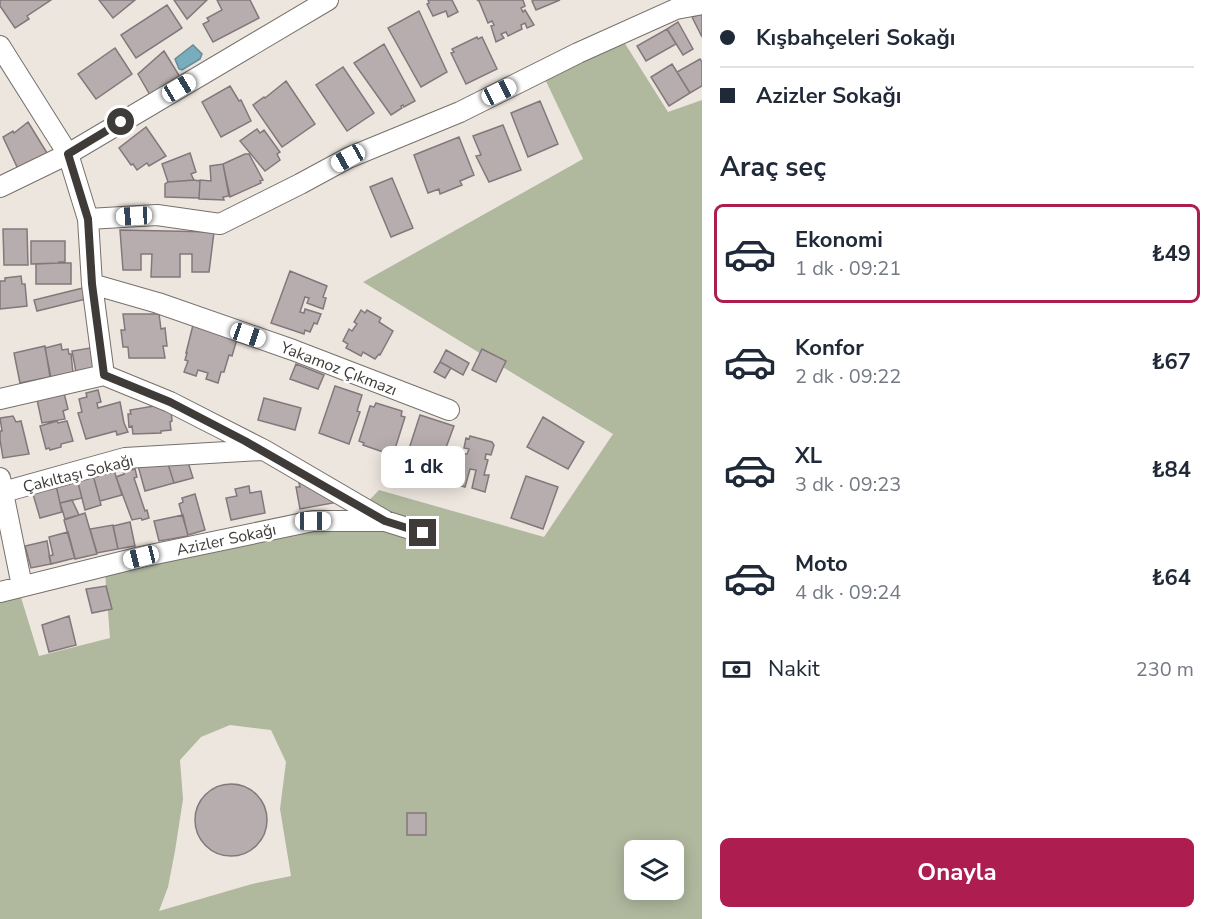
<!DOCTYPE html>
<html lang="tr">
<meta charset="utf-8">
<style>
:root{--surface:#fff;--page:#f2f2f3;--text:#1f2937;--muted:#747a83;--line:#e0e1e3;--accent:#ae1d4f}
body{margin:0;font-family:"Nunito Sans",sans-serif;background:var(--page);color:var(--text);height:100vh;display:flex;flex-direction:column;font-size:22px;white-space:nowrap}
*{box-sizing:border-box;margin:0}
p{font-size:20px;color:var(--muted)}
.icon{flex:none;width:33px;height:33px;fill:none;stroke:currentColor;stroke-width:2;stroke-linecap:round;stroke-linejoin:round}
.map{position:relative;flex:1;overflow:hidden}
.side{display:flex;flex-direction:column;background:var(--surface);width:510px}
.side>*{flex:none}
.banner{display:grid;align-content:center;height:132px;padding:0 18px;background:var(--surface)}
.controls{position:absolute;left:624px;top:840px;display:grid;gap:12px}
.controls a{display:grid;place-items:center;width:60px;height:60px;border-radius:9px;background:var(--surface);box-shadow:0 3px 15px #0003;font-size:30px}
.end{position:absolute;width:27px;height:27px;margin:-14px;border:8px solid #3e3b38;background:#fff;box-shadow:0 0 0 3px #fff}
.from{border-radius:50%}
.bubble{position:absolute;height:42px;border-radius:9px;background:var(--surface);box-shadow:0 3px 15px #0003;font-size:20px;font-weight:700;line-height:42px;text-align:center}
.car{position:absolute;width:18px;height:36px;margin:-18px -9px;border-radius:8px;box-shadow:0 0 4px 2px #0007;background:linear-gradient(#fff 24%,#345 0 40%,#fff 0 76%,#345 0 86%,#fff 0)}
.banner b{display:flex;align-items:center;gap:21px;height:57px;font-size:22px}
.banner b+b{border-top:2px solid var(--line)}
.banner i{width:15px;height:15px;background:var(--text)}
ul{padding:0;list-style:none}
li{display:flex;align-items:center;gap:18px;height:99px;margin:0 12px 9px;padding:0 6px;border:3px solid transparent;border-radius:9px}
li div{flex:1}
li b{display:block;font-size:22px}
li em{font-style:normal;font-weight:700}
li.selected{border-color:var(--accent)}
li>.icon{width:54px;height:54px;stroke-width:1.5}
h2{padding:0 18px;font-size:27px;line-height:72px}
.pay{display:flex;align-items:center;gap:15px;height:66px;padding:0 18px;font-size:22px}
.pay p{margin-inline-start:auto}
.button{display:flex;gap:12px;margin-top:auto;padding:12px 18px}
.button a{flex:1;height:69px;border-radius:9px;background:var(--accent);color:#fff;font-size:24px;font-weight:700;line-height:69px;text-align:center}
main{display:flex;flex:1;min-height:0}
.map>svg:first-child{display:block}
</style>
<main>
<div class="map">
<svg width="702" height="919" viewBox="0 0 702 919">
<rect width="100%" height="100%" fill="#ede6df"/>
<path fill="#b0b89e" fill-rule="evenodd" d="M624,42L668,112L702,100V919H0V596L19,591L39,656L110,638L105,572L355,515L379,490L544,537L613,434L363,282L583,159L545,79ZM230,725L271,730L286,762L280,809L291,876L252,884L159,911L168,887L175,851L183,799L180,760L201,737ZM634,850H674V890H634Z"/>
<path fill="#78adbe" stroke="#678b96" stroke-width="1.5" d="M193,45L202,54L200,59L182,70L179,69L175,59Z"/>
<path fill="#b7adaf" stroke="#82787b" stroke-width="1.5" d="M0,0H51L27,16L29,19L15,28L0,6Z
M99,0H135L113,18Z
M174,0H207L187,19Z
M217,0H250L259,18L213,42L203,24L209,21L207,18L222,10Z
M428,0H452L458,12L448,17L446,11L433,16L427,4L429,3Z
M477,0H523L525,6L521,8L523,12L525,10L534,25L527,28L525,23L521,25L522,29L508,36L506,32L501,34L504,38L496,42L491,26L494,25L492,21L488,23L479,1Z
M534,0H560L536,10L532,1Z
M167,5L182,28L136,58L121,35Z
M419,11L447,72L421,87L388,28Z
M702,14V37L692,17Z
M678,22L693,49L683,55L667,29Z
M667,29L676,44L646,61L637,46Z
M477,37L478,39L482,37L497,69L466,84L451,53L454,52L452,49Z
M384,44L415,101L404,107L403,105L401,106L402,108L391,115L354,63Z
M115,48L132,74L96,99L78,74Z
M164,51L180,77L150,95L138,74Z
M700,59L702,62V86L690,93L677,72Z
M672,64L690,93L669,106L651,77Z
M343,67L374,113L347,131L316,85Z
M286,81L315,124L282,147L253,105L264,97L265,98Z
M230,86L239,101L241,100L251,121L221,137L202,102Z
M540,101L558,144L528,157L511,113Z
M28,122L47,153L18,169L3,137L13,131L14,133Z
M503,125L521,170L489,182L476,156L481,155L473,136Z
M146,127L166,156L149,166L147,163L137,170L133,164L131,165L119,148Z
M257,129L260,133L264,130L280,152L277,154L280,160L265,171L240,141Z
M459,137L474,175L460,181L462,185L440,194L439,189L428,193L414,155Z
M190,153L196,172L191,174L194,180L168,182L162,164Z
M245,154H249L263,180L260,181L261,183L230,197L223,164Z
M223,164L229,196L223,197L224,200L199,199L200,180L211,181L210,166Z
M392,178L413,228L391,237L370,187Z
M194,180L200,181L199,198L165,197V184L168,182Z
M3,229H27L28,265H4Z
M120,230L214,232L209,272H192V254H180V277H151L152,254H141V270H123Z
M31,241H65V262H59V263L31,264Z
M59,263H71V284H36V264Z
M290,271L327,286L323,297L326,298L323,309L307,303L309,298L305,297L300,312L304,313L305,309L321,314L317,324L314,323L310,332L305,330L304,334L271,323Z
M21,276L22,284H25L27,306L0,309V281H5V278Z
M83,288L86,299L37,311L34,300Z
M361,310L365,313L367,310L381,318L379,322L393,331L380,355L379,354L375,359L363,352L361,356L346,348L348,344L343,341L349,329L352,331L357,324L354,322Z
M123,314H159L161,329L165,328L167,346H163L165,358H129L128,347H123L121,330H125Z
M193,325L237,339L232,356L229,355L224,372H221L218,383L206,379L208,373L198,370L196,376L184,372L188,361L185,360L187,353H186Z
M61,344L62,350L68,349L69,354H71L73,373L51,378L45,348Z
M45,346L50,377L20,383L14,353Z
M96,347L99,367L76,372L72,351Z
M482,349L506,361L496,382L472,370Z
M446,350L469,363L463,375L440,362Z
M440,362L451,368L445,378L434,372Z
M296,364L324,375L318,389L290,379Z
M335,386L362,395L357,411L360,412L349,444L319,433Z
M63,389L68,409L63,411L65,419L42,423L36,395Z
M98,390L101,402L97,403L98,408L120,402L124,423L128,432L117,435L116,431L86,439L78,413L82,412L79,399L87,397L86,393Z
M264,398L301,408L295,430L258,420Z
M376,403L402,411L401,416L405,417L394,452L390,451L389,454L363,445L364,443L359,441L370,406L374,407Z
M160,405L171,409L172,421L170,422L171,430L161,431V433L133,434L132,426L129,427L128,414H131L130,410Z
M420,415L454,426L437,472L405,461Z
M13,416L16,422L21,421L29,454L3,458L0,440V431H2L0,418Z
M543,417L584,442L568,469L527,447Z
M57,421L58,423L67,421L73,441L61,444V447L50,450L49,448L46,449L40,426Z
M470,436L492,442L494,445L491,455L486,454L485,459L488,460L484,475H489L485,492L472,488L476,470L470,469L465,487L452,483L456,468L460,469L464,454H467L469,449L464,448L466,438L469,439Z
M183,446L193,478L174,483L164,451Z
M164,451L174,483L145,491L135,455Z
M112,464L122,495L100,501L92,471Z
M135,469L137,477L134,478L145,511L147,510L149,518L142,520L141,518L132,520L116,477L124,474L123,472Z
M92,471L101,505L85,510L76,475Z
M76,475L82,498L60,503L55,481Z
M526,476L558,487L543,529L511,518Z
M323,478L329,482L333,503L300,509L296,487H300L299,483Z
M55,481L62,512L40,518L33,494Z
M249,486L250,493L261,491L265,513L231,520L226,498L237,496L235,489Z
M195,494L205,530L188,535L179,504L183,502L182,498Z
M72,500L79,515L65,519L60,503Z
M85,513L97,554L75,559L64,520Z
M183,515L188,536L159,541L154,521Z
M130,522L135,546L118,549L113,526Z
M113,525L118,549L97,553L90,529Z
M68,532L75,558L51,564L49,556L53,555L49,537Z
M47,541L51,564L31,568L25,546Z
M106,586L112,609L92,613L86,589Z
M69,616L76,645L49,652L42,625Z
M195 820a36 36 0 1 1 72 0a36 36 0 1 1-72 0Z
M407,813H426V835H407Z"/>
<g fill="none" stroke-linecap="round" stroke-linejoin="round">
<g stroke="#77706b" stroke-width="22">
<path id="minor" d="M0,46L68,154L88,219L92,284L104,375
M0,187L68,154L328,0
M88,219L157,215L220,224L300,184L348,158L460,112L578,53L676,9L702,4
M92,284L158,303L293,350L449,410
M104,375L170,402L264,450L384,520
M0,399L104,375
M0,478L22,586
M0,493L125,458L262,450
M0,592L141,557L313,521H385L423,533"/>
</g>
<use href="#minor" stroke="#fff" stroke-width="20"/>
</g>
<g fill="none" stroke-linecap="round" stroke-linejoin="round">
<path stroke="#3e3b38" stroke-width="8" d="M121,122L68,154L88,219L92,284L104,375L170,402L245,441L385,521L423,533"/>
</g>
<g text-anchor="middle" stroke-width="5" stroke-linejoin="round" paint-order="stroke">
<g font-size="16" fill="#3e3b38" stroke="#fff">
<text transform="translate(339 368) rotate(21)" y="6">Yakamoz Çıkmazı</text>
<text transform="translate(78 473) rotate(-14)" y="6">Çakıltaşı Sokağı</text>
<text transform="translate(226 539) rotate(-12)" y="6">Azizler Sokağı</text>
</g>
</g>
</svg>
<div class="controls">
<a><svg class="icon" aria-label="layers" viewBox="0 0 24 24"><path d="M12 4l9 5-9 5-9-5zM3 14l9 5 9-5"/></svg></a>
</div>
<i class="end from" style="left:121px;top:122px"></i>
<i class="end" style="left:423px;top:533px"></i>
<div class="bubble" style="left:381px;top:446px;width:84px">1 dk</div>
<i class="car" style="left:179px;top:88px;rotate:59deg"></i>
<i class="car" style="left:499px;top:92px;rotate:64deg"></i>
<i class="car" style="left:348px;top:158px;rotate:241deg"></i>
<i class="car" style="left:134px;top:216px;rotate:267deg"></i>
<i class="car" style="left:248px;top:335px;rotate:109deg"></i>
<i class="car" style="left:313px;top:521px;rotate:90deg"></i>
<i class="car" style="left:141px;top:557px;rotate:256deg"></i>
</div>
<section class="side">
<div class="banner">
<b><i class="from"></i>Kışbahçeleri Sokağı</b>
<b><i></i>Azizler Sokağı</b>
</div>
<h2>Araç seç</h2>
<ul>
<li class="selected"><svg class="icon" aria-label="car" viewBox="0 0 24 24"><path d="M5 17H2v-5l4-1 3-4h7l3 4 3 1v5h-3M9 17h6M6 11h13"/><circle cx="7" cy="17" r="2"/><circle cx="17" cy="17" r="2"/></svg><div><b>Ekonomi</b><p>1 dk · 09:21</p></div><em>₺49</em></li>
<li><svg class="icon" aria-label="car" viewBox="0 0 24 24"><path d="M5 17H2v-5l4-1 3-4h7l3 4 3 1v5h-3M9 17h6M6 11h13"/><circle cx="7" cy="17" r="2"/><circle cx="17" cy="17" r="2"/></svg><div><b>Konfor</b><p>2 dk · 09:22</p></div><em>₺67</em></li>
<li><svg class="icon" aria-label="car" viewBox="0 0 24 24"><path d="M5 17H2v-5l4-1 3-4h7l3 4 3 1v5h-3M9 17h6M6 11h13"/><circle cx="7" cy="17" r="2"/><circle cx="17" cy="17" r="2"/></svg><div><b>XL</b><p>3 dk · 09:23</p></div><em>₺84</em></li>
<li><svg class="icon" aria-label="car" viewBox="0 0 24 24"><path d="M5 17H2v-5l4-1 3-4h7l3 4 3 1v5h-3M9 17h6M6 11h13"/><circle cx="7" cy="17" r="2"/><circle cx="17" cy="17" r="2"/></svg><div><b>Moto</b><p>4 dk · 09:24</p></div><em>₺64</em></li>
</ul>
<div class="pay"><svg class="icon" aria-label="cash" viewBox="0 0 24 24"><path d="M3 7h18v10H3z"/><circle cx="12" cy="12" r="2"/></svg>Nakit<p>230 m</p></div>
<div class="button"><a>Onayla</a></div>
</section>
</main>
